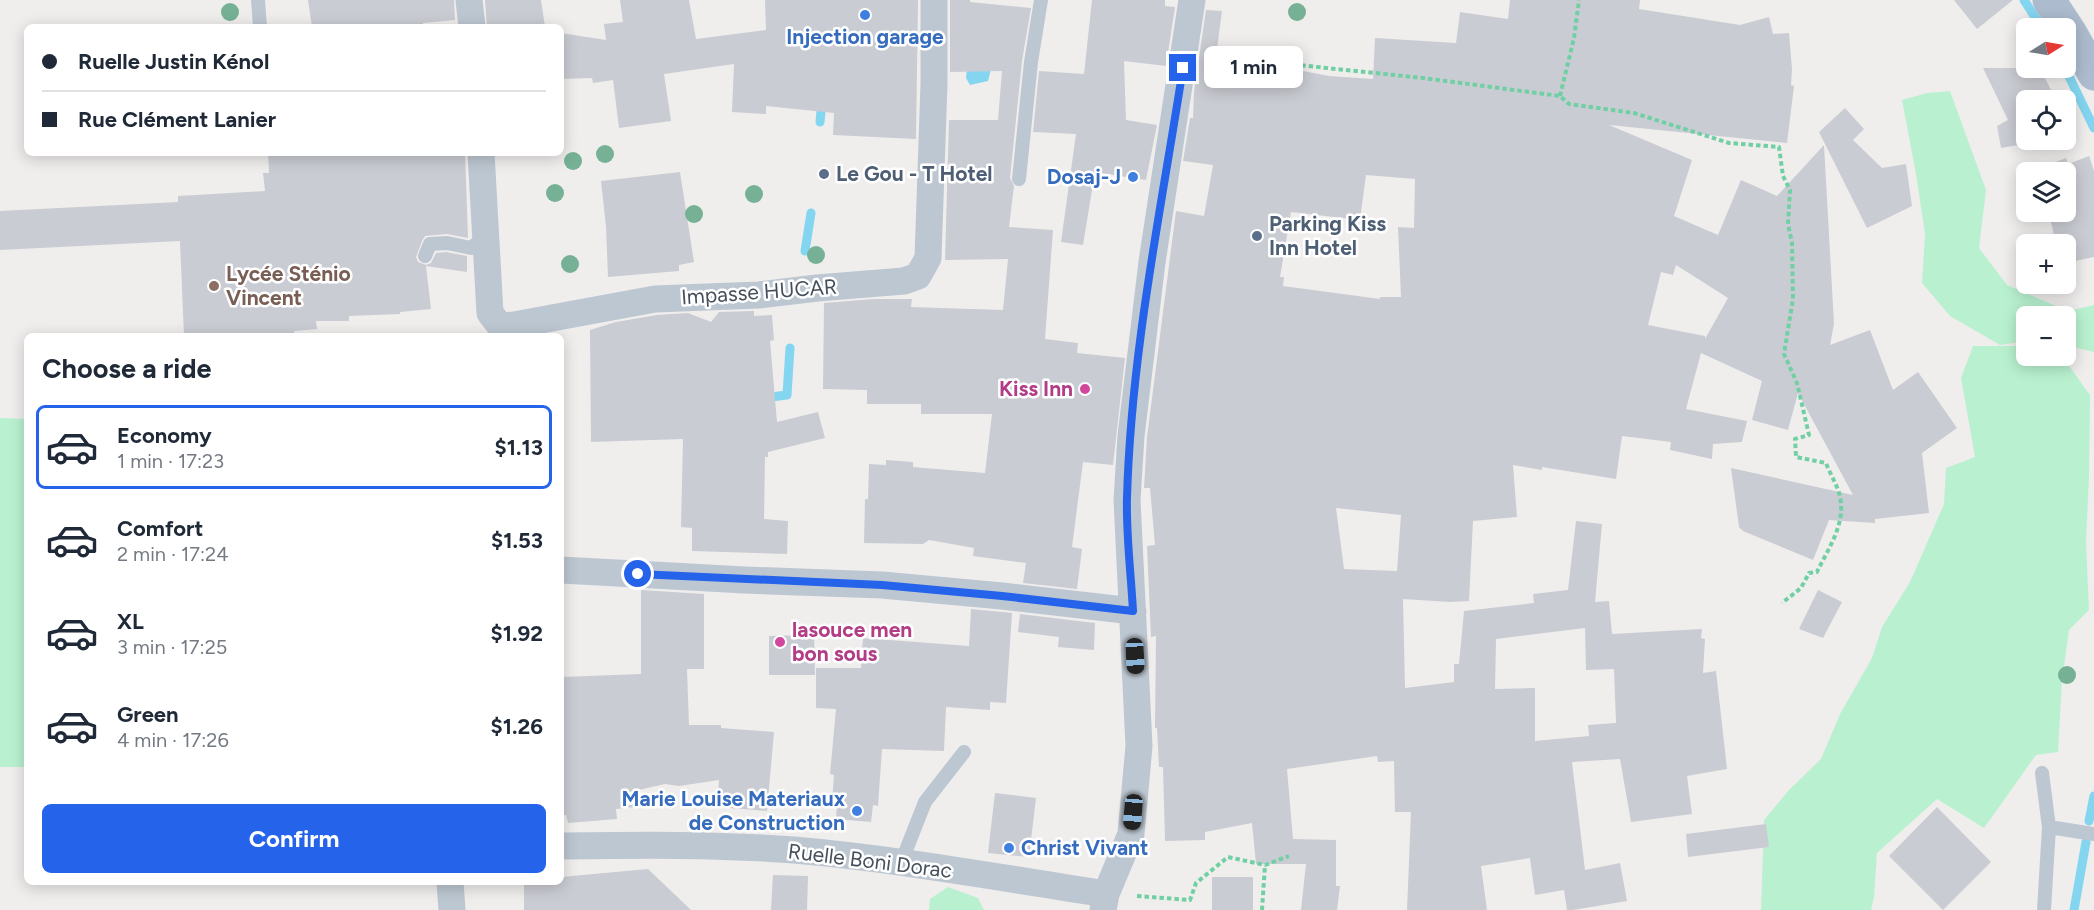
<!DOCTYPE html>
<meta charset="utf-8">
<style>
:root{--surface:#fff;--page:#f6f6f7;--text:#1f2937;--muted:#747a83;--line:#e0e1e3;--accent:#2563eb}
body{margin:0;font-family:Figtree,sans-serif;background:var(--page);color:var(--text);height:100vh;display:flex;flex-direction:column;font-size:22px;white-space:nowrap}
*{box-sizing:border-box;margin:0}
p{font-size:20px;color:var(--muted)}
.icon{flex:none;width:33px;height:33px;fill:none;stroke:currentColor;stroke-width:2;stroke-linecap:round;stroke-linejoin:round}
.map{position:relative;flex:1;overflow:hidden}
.panel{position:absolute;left:24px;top:333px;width:540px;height:552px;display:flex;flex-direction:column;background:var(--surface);border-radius:9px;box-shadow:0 3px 15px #0003}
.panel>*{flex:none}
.banner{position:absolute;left:24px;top:24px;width:540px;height:132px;border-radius:9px;box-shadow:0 3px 15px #0003;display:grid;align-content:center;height:132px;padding:0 18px;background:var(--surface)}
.needle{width:39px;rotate:79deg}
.tools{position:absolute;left:2016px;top:18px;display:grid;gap:12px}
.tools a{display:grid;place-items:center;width:60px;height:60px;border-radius:9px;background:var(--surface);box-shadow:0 3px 15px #0003;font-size:30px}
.end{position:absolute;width:27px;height:27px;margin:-14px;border:8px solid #2563eb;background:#fff;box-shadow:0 0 0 3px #fff}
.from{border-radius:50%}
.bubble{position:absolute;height:42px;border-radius:9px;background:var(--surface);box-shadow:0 3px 15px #0003;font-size:20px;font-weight:700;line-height:42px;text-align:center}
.car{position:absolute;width:18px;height:36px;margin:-18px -9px;border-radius:8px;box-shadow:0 0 4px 2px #0007;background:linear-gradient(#222 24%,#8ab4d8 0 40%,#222 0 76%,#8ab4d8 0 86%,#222 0)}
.banner b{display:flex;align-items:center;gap:21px;height:57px;font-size:22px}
.banner b+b{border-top:2px solid var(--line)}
.banner i{width:15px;height:15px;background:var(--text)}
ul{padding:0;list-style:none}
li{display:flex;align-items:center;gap:18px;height:84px;margin:0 12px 9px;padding:0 6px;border:3px solid transparent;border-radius:9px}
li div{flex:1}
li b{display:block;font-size:22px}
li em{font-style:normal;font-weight:700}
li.current{border-color:var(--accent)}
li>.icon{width:54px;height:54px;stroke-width:1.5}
h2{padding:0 18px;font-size:27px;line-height:72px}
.button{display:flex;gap:12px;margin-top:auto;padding:12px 18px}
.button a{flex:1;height:69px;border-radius:9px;background:var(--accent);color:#fff;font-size:24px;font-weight:700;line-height:69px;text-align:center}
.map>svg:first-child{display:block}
</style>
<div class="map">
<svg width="2094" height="910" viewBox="0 0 2094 910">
<rect width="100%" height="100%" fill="#f0eded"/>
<path fill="#b9f1d0" d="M1950,91L1986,190L1979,248L2007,285L2068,311L2094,305V352L2073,347L2066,343V316H2026V341L2000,345L1950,316L1922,283L1925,234L1916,174L1902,100L1927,93Z
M1973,346H2026V356H2062L2090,395L2089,476L2086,542L2089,610L2069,630L2062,681L2058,752L2036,755L1984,828L1937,799L1877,853L1874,897L1871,910H1761L1764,820L1789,790L1821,759L1840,714L1872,658L1882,627L1910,582L1944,504L1946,468L1975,457L1961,378Z
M0,418L27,419V767H0Z
M948,887L978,898L984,910H929L930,899Z"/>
<path fill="#84d6f0" d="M971,27L991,69L988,81L970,85L966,78Z"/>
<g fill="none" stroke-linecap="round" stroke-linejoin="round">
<path stroke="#84d6f0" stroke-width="9" d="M2024,0L2042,28
M2065,68L2094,128
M820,122L822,100
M805,251L811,213
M763,398L787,395L790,348
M2089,821L2094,796
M2074,910L2086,842"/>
</g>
<path fill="#caccd3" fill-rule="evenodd" d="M308,0H454L455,20L423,23V27H312Z
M485,0H541L545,27H487Z
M620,0H689L696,39L766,30L765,0H918L916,139L833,135L834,113L766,106V114L732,112L734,64L664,74L671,121L619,128L613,80L593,83L592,78L561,79V33L606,40L604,24L623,22Z
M950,0H970V2L1031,8L1022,61L1010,178L1014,186L1009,227L1053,230L1045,339L1078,343L1077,353L1125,358L1113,465L1083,462L1072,547L1082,549L1077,589L1023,583L1026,563L973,556L974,548L929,540L923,544L864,543L865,499H868L869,464L886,465V460L913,462V467L985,473L992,414H921V404H867V390L823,389L824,303L874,299H912L911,307L1003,310L1008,259L945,260L949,120H998L1002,71L950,72Z
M1092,0H1165V6L1175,7L1166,66L1124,61L1126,120L1157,125L1146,180L1095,172L1083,245L1061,242L1076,134L1033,132L1039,71L1084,74Z
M1510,0H1640L1639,9L1740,25L1769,17L1773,34L1789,33L1792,69L1791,85L1794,86L1787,143L1609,125L1692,160L1674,216L1718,235L1741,180L1777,196L1824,145L1834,324L1830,345L1870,330L1893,390L1918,372L1957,428L1922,453L1929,513L1875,519V523L1829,520L1813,560L1743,531L1739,527L1731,468L1853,495L1798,393L1788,430L1752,420L1762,381L1701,353L1686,409L1747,421L1742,442L1713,444L1712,459L1670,450L1671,442L1622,436L1616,479L1542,467V470L1513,465L1517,517L1473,521L1469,601L1450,602L1403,599L1405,688L1454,682V664H1459L1464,611L1534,603L1533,594L1568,590L1576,521L1602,524L1595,602L1609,601L1612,634L1702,629L1701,638L1705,639L1703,673L1716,671L1727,769L1687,776L1692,814L1631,822L1620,759L1572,762L1585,870L1620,863L1627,901L1573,910H1567L1564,890L1535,895L1530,858L1481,866L1487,910H1407L1411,812H1395L1394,761L1378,762L1377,756L1287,769L1293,839L1336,840V886H1340L1337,910H1301L1306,864H1256L1252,823L1205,832V840L1165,841L1163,767H1159L1157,728H1155L1156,636L1151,637L1147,546L1155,545L1150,488H1144L1147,437L1176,211L1204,216L1213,165L1183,161L1190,118H1193L1194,92L1206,10L1222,11L1216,57L1272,65L1329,76L1373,79L1375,38L1456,43L1460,12L1508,19ZM1366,175L1415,179L1414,228L1398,227L1401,297H1380V299L1283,286L1284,277H1280L1291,212L1360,220ZM1676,265L1728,298L1705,339V336L1648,325L1661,272L1673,275ZM1336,508L1401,515L1397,571L1344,569ZM1585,628L1586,670L1614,669L1616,723L1588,725L1589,736L1535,741V688L1495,689L1496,639Z
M1954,0H2013L1977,29Z
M1983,68H2040L2056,100H2026V140H2046L2001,148L1997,126L2008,120Z
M1845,108L1864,129L1853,140L1882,168L1906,164L1912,206L1867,228L1819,132Z
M268,153H465L468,238L447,234L425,236L422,241L416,257L418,262L426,265L431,263L436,253L446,252L467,256V272L426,266L431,309L400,312V314L349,316V321H316L317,329L294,331L295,336H184L180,241L0,250V211L178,202V196L265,191L263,173H269Z
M2089,156L2094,171V257L2066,263V244H2056L2050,218L2030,222L2028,212H2066V172H2043L2042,167L2066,158L2068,164Z
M680,172L694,262L679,265V271L608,277L606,227L601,181Z
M754,311V316L772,315L774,340L770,341L777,422L818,412L825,438L768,452V457H765L764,519L788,521L787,554L692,551V528L681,527L683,439L591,442L590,330L616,322L657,315L688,313L711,322L719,312Z
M641,590L704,594V669H687L689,725H721V728L774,732L767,811L717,807L719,780L679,786L665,784L634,791L636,807L616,809L617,819L568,823L566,815H561V677L641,674Z
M1818,590L1842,602L1823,638L1799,629Z
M971,609L1012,613L1006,703L990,702V710L946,707L944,751L882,749L878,806L873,805L871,822L836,819L837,803L832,802L834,775L830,774L836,709L816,708V668H861L863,638L969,646Z
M1020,614L1095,623L1094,650L1058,647L1059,637L1018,632Z
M814,635L815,675H769V636Z
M995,793L1036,798L1029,857L988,853Z
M1937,807L1991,862L1943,910L1889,856Z
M1766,824L1769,847L1688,857L1686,834Z
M648,869L691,910H524V882H561V877Z
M773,875L808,876L807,910H771Z
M1212,877H1253V910H1212Z"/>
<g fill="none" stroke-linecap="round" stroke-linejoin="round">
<path stroke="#70d0a4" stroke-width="4" stroke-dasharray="4.5 3" stroke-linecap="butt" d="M1213,57L1222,53L1298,65L1423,78L1560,96L1569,104L1634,113L1729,143L1779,147L1783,176L1790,190L1788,224L1792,243L1793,299L1784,354L1797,383L1809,435L1795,439L1796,457L1826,463C1830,474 1838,486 1840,497C1846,524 1828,549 1817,572L1809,573L1801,588L1782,603
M1560,96L1574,38L1579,0
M1137,896L1190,900L1196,883L1228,857L1265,865L1289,856
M1262,910L1265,865"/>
<path stroke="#bdc7d1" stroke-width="14" d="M258,0L260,27
M1019,179L1031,62L1041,0
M425,256L430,244L447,243L471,248L486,236
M2042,773L2049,827L2044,910
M2049,827L2094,834
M901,863L925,802L964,752"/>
<path stroke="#bdc7d1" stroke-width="27" d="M469,0L472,27
M481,153L490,313L500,326L514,325L655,299L759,295L817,288L904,281L918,276L928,258L934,84V0
M561,570L745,580L882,585L1002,596L1133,611
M561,846C639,845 716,844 794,850C898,859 1002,878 1106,894
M450,882L452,910
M1103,910L1106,894L1131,834L1139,746L1127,500L1131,436L1152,262L1192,0"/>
<path stroke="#acbcce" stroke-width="33" d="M2049,0L2070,32L2094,74"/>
</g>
<g fill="#76b195">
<circle cx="230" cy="12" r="9"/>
<circle cx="1297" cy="12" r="9"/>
<circle cx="605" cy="154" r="9"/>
<circle cx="573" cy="161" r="9"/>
<circle cx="555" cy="193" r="9"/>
<circle cx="754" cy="194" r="9"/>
<circle cx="694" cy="214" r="9"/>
<circle cx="816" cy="255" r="9"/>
<circle cx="570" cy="264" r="9"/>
<circle cx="2067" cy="675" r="9"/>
</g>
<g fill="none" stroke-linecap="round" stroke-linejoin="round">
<path stroke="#2563eb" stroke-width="8" d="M638,574L882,585L1002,596L1133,611C1131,574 1126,535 1127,498C1131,353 1161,210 1183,68"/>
</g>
<g fill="#3f7fe0" stroke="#fff" stroke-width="2">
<circle cx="865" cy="15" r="6"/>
<circle cx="1133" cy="177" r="6"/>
<circle cx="857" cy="811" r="6"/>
<circle cx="1009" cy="848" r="6"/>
</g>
<g fill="#5c6f8a" stroke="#fff" stroke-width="2">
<circle cx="824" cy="174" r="6"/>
<circle cx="1257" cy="236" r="6"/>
</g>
<circle fill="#8d6e63" stroke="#fff" stroke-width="2" cx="214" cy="286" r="6"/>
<g fill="#d1479c" stroke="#fff" stroke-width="2">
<circle cx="1085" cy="389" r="6"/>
<circle cx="780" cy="642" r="6"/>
</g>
<g text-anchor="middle" stroke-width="5" stroke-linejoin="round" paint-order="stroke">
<g font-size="21" font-weight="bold" fill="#366cbe" stroke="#fff" text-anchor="end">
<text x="865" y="44" text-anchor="middle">Injection garage</text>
<text x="1121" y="184">Dosaj-J</text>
<text x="845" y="806">Marie Louise Materiaux<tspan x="845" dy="24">de Construction</tspan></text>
<text x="1021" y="855" text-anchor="start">Christ Vivant</text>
</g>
<g font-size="21" font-weight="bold" fill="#4e5e75" stroke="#fff" text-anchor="start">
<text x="836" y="181">Le Gou - T Hotel</text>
<text x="1269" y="231">Parking Kiss<tspan x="1269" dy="24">Inn Hotel</tspan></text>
</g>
<g font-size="21" font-weight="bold" fill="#785e54" stroke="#fff" text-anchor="start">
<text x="226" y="281">Lycée Sténio<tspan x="226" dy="24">Vincent</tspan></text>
</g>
<g font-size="21" fill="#45505c" stroke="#fff">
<text transform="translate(759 292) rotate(-4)" y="7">Impasse HUCAR</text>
<text transform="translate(870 861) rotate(7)" y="7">Ruelle Boni Dorac</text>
</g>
<g font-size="21" font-weight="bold" fill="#b23c85" stroke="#fff" text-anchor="end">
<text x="1073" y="396">Kiss Inn</text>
<text x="792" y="637" text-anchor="start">lasouce men<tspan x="792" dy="24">bon sous</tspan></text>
</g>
</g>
</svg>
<div class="tools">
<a><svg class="needle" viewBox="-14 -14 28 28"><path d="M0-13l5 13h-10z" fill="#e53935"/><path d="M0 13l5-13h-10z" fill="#747a83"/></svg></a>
<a><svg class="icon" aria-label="locate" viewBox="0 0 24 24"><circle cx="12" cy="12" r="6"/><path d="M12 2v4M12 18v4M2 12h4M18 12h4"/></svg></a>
<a><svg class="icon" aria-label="layers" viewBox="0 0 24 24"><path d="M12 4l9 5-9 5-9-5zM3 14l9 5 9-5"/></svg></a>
<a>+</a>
<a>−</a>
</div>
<i class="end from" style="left:638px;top:574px"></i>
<i class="end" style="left:1183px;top:68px"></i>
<div class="bubble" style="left:1204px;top:46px;width:99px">1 min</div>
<i class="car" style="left:1135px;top:656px;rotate:177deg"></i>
<i class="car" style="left:1133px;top:812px;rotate:185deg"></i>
<div class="banner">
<b><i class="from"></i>Ruelle Justin Kénol</b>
<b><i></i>Rue Clément Lanier</b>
</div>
<section class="panel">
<h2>Choose a ride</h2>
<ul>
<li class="current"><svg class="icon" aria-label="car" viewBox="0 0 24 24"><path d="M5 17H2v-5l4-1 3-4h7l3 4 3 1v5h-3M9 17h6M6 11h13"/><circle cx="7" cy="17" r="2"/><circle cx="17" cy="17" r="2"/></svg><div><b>Economy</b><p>1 min · 17:23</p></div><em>$1.13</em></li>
<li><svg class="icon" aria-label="car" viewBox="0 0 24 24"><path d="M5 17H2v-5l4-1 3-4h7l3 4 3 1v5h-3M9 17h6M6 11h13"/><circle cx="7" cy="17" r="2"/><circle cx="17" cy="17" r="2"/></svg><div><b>Comfort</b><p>2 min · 17:24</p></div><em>$1.53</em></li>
<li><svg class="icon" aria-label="car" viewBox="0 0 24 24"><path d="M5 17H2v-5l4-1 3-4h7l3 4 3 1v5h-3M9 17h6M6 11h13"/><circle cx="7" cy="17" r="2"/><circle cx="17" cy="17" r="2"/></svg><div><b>XL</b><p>3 min · 17:25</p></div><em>$1.92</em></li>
<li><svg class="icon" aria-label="car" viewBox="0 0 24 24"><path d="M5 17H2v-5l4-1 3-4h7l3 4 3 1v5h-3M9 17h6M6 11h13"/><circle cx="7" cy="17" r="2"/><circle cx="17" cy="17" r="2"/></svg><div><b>Green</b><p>4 min · 17:26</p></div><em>$1.26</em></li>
</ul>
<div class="button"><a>Confirm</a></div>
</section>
</div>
